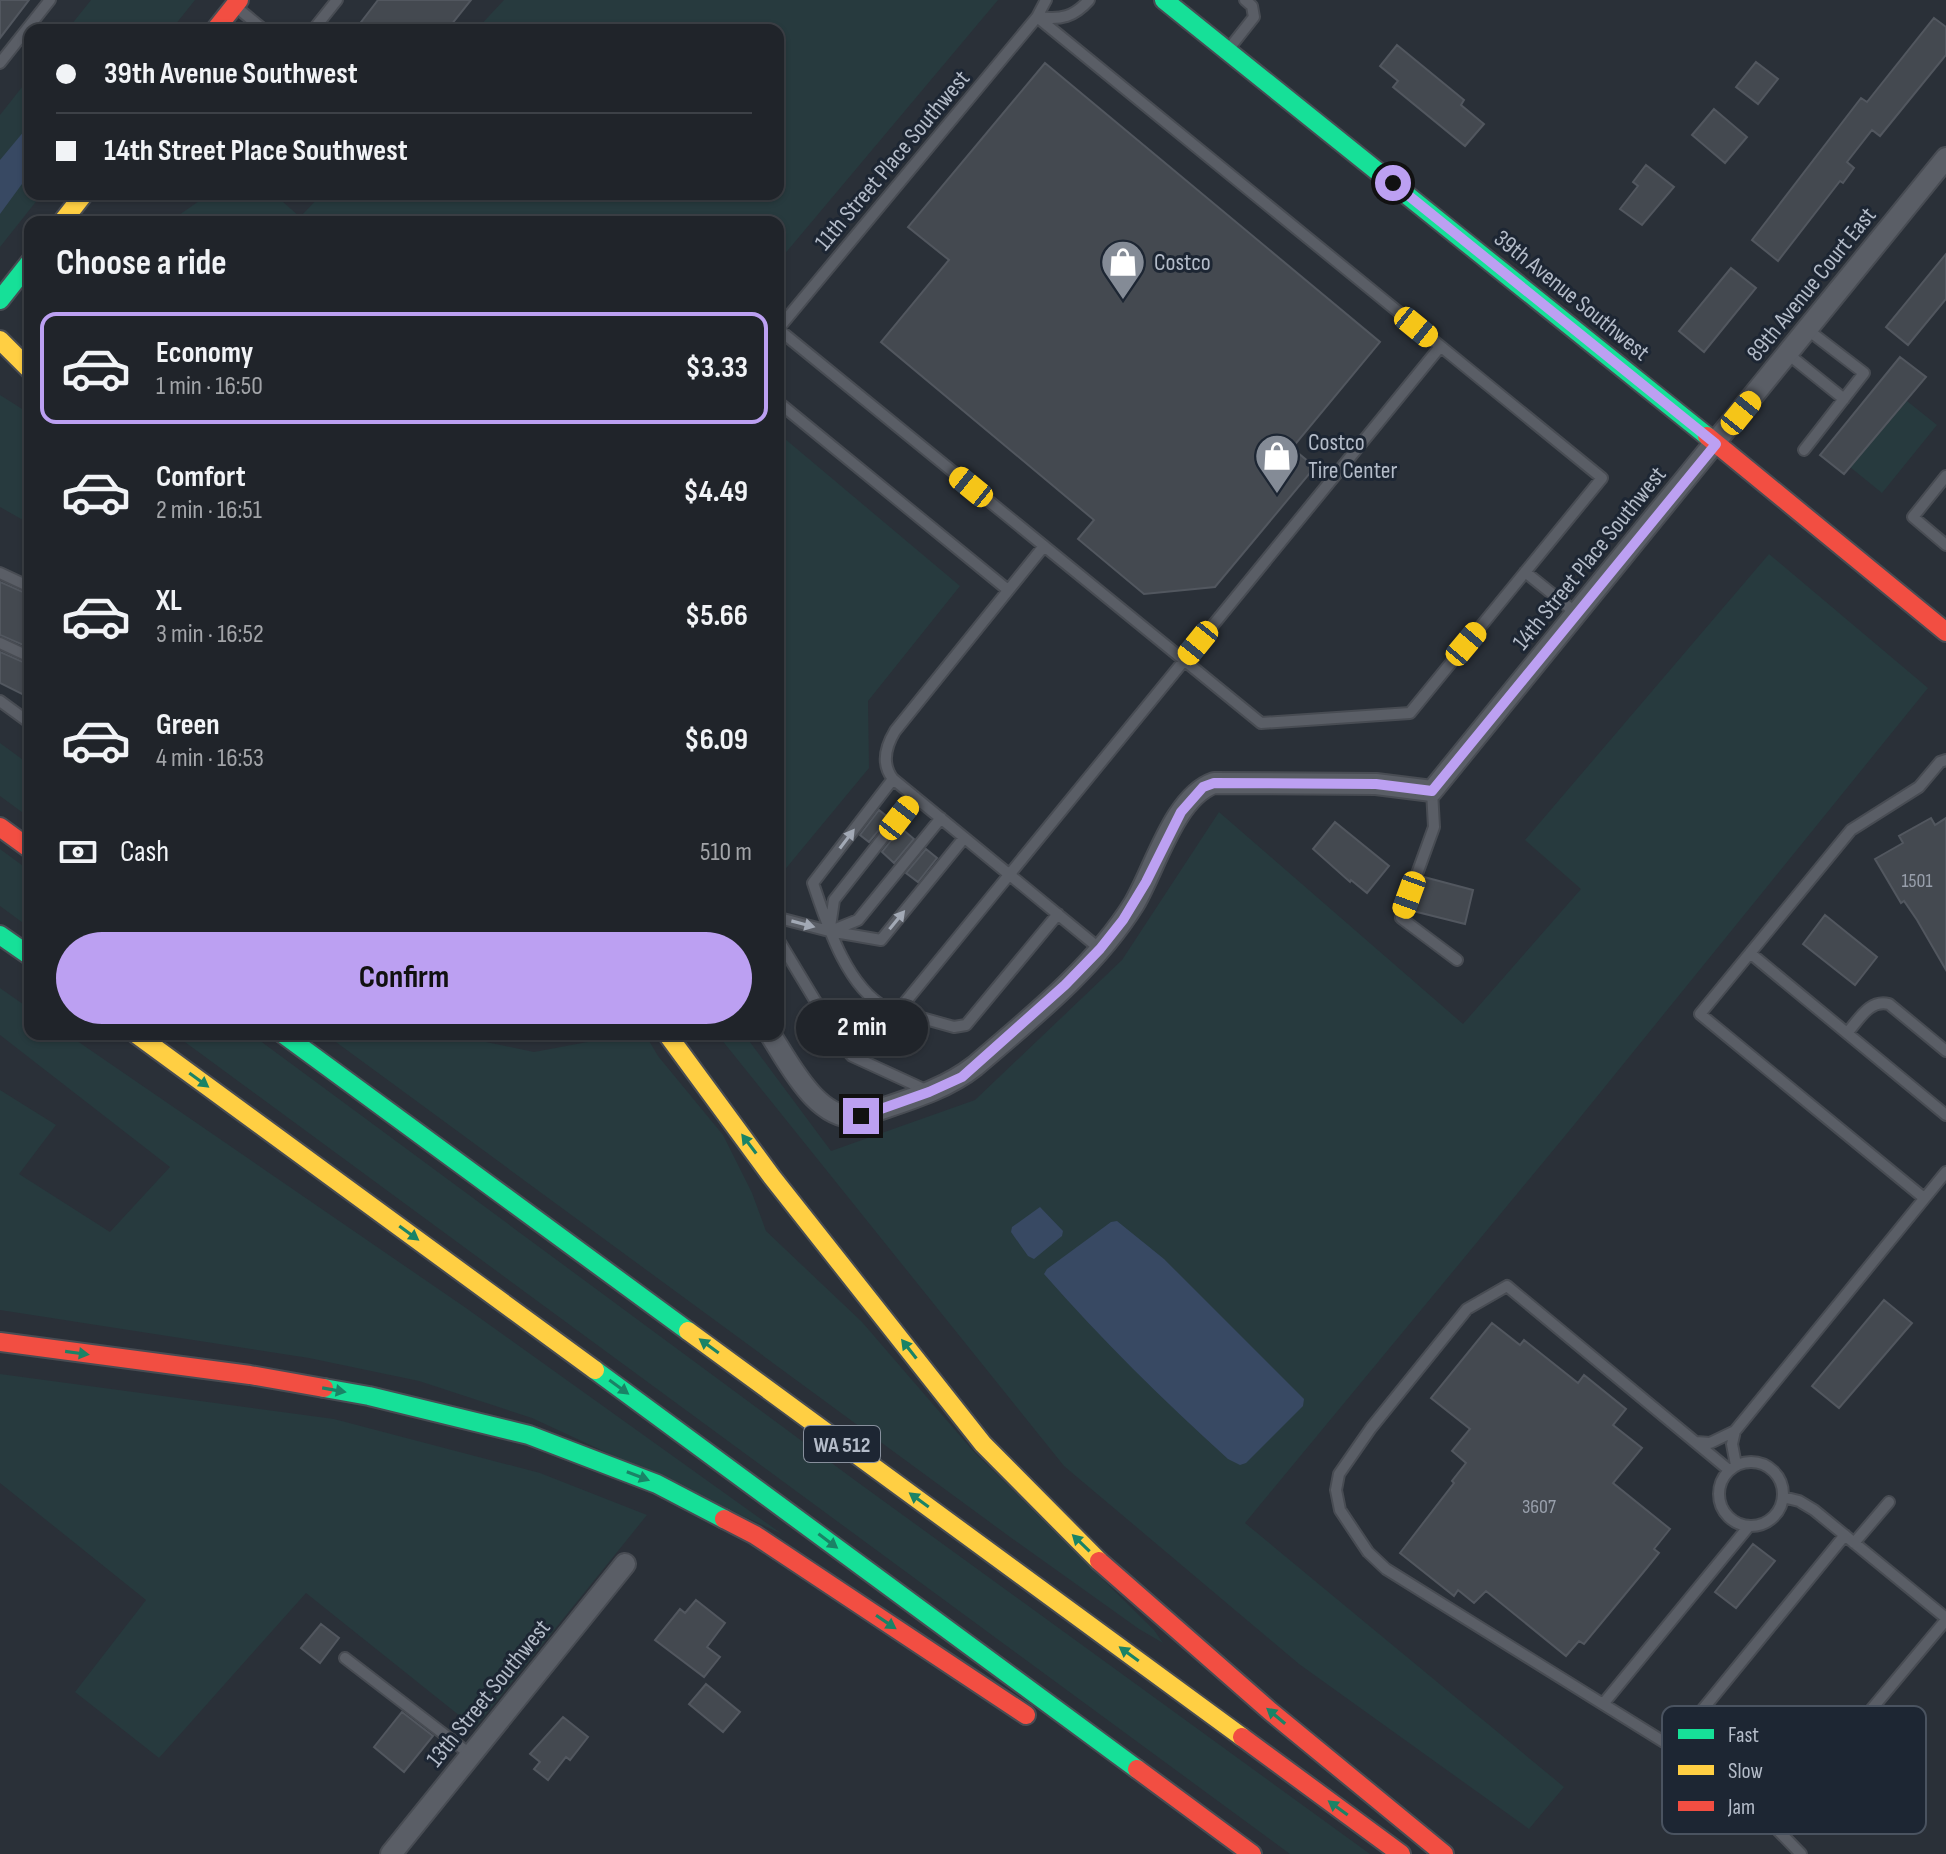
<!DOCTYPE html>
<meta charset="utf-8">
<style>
:root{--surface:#20242a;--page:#2d3036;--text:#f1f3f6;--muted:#a2a4a8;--line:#3d4147;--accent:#bca0f2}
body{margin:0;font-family:"Sofia Sans Condensed",sans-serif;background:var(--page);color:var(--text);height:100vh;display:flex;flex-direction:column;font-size:30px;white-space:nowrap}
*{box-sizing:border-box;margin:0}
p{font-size:26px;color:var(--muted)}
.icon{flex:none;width:44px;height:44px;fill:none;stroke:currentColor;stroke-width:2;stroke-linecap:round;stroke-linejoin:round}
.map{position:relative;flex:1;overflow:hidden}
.details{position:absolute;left:24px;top:216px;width:760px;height:824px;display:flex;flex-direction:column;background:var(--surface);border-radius:16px;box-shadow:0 2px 6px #0004,0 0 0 2px var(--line)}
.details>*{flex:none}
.top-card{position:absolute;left:24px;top:24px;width:760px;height:176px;border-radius:16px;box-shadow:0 2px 6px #0004,0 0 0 2px var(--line);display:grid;align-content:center;height:176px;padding:0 32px;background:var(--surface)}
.end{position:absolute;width:36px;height:36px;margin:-18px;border:10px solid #bca0f2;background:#111;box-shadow:0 0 0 4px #111}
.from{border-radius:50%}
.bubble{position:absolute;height:56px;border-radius:28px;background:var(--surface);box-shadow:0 2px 6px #0004,0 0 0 2px var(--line);font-size:26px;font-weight:700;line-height:56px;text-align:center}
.car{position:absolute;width:24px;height:48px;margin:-24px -12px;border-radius:10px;box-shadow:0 0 6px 2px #0007;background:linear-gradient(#f5c518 24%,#345 0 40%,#f5c518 0 76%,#345 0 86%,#f5c518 0)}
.top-card b{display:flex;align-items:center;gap:28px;height:76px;font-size:30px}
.top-card b+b{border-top:2px solid var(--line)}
.top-card i{width:20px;height:20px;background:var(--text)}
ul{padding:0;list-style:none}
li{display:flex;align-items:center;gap:24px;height:112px;margin:0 16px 12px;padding:0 16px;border:4px solid transparent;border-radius:16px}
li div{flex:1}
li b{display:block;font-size:30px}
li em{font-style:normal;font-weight:700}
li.selected{border-color:var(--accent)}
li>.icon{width:72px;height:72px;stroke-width:1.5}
h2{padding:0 32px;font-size:36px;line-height:96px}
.pay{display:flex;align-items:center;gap:20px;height:88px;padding:0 32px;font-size:30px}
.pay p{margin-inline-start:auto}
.button{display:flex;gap:16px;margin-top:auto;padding:16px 32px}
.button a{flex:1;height:92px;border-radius:48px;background:var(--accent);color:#111;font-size:32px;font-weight:700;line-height:92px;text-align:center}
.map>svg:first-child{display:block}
</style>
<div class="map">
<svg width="1946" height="1854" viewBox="0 0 1946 1854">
<rect width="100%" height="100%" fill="#2a3038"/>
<path fill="#273a3e" d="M91,0H195L171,30H67Z
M504,0H998L778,262V222H169L209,194H274L300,217L322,194H778V30H476Z
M30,77V194H42L0,247V115Z
M0,395L30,414V524L0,507Z
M1907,401L1937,425L1882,493L1850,467Z
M778,433L960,586L868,701L869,768L778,878Z
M1769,554L1928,688L1574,1125L1245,1523L1564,1787L1529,1829L1299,1664L1064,1466L717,1034H744L831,1151L975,1100L1122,960L1219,812L1463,1024L1581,889L1525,840Z
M0,743L30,765V818L0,796Z
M0,849L30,871V928L0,906Z
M0,988L30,1009V1034H67L466,1308L782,1534L532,1418L419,1381L309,1358L0,1310V1090L56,1125L19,1174L110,1232L170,1167L0,1035Z
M174,1034H251L856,1481L1370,1854H1290Z
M325,1034H448L534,1052L598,1040L607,1034H645L658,1056L723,1135L752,1193L766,1231L862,1322L975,1453L1154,1630L1163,1643L1139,1629L1010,1537Z
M0,1374L334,1419L540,1473L647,1515L475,1728L306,1593L159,1758L75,1692L146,1600L0,1483Z"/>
<path fill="#384963" d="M30,124V173L0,214V160Z
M1040,1207L1063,1231L1062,1236L1034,1259L1028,1256L1011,1232L1012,1227Z
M1117,1221L1164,1259L1304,1399L1303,1406L1246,1463L1240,1465L1228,1459C1163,1400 1102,1340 1044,1274L1047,1269L1111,1222Z"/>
<path fill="#444950" stroke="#52575f" stroke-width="2" d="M0,0H29L0,38Z
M378,0H471L447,30H355Z
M1934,18L1946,27V55L1880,136L1872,130L1847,162L1854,168L1843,183L1840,181L1778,261L1752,240L1861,98L1867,102Z
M1397,45L1464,100L1461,105L1484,124L1465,146L1393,87L1398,81L1380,66Z
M1756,62L1778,79L1758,104L1736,87Z
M1045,63L1380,342L1292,448L1315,467L1215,587L1144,594L1078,539L1094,520L881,342L949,260L908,227Z
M1714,109L1747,137L1725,163L1692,135Z
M1646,165L1674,187L1642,225L1620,209L1638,186L1633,182Z
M1946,254V299L1908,345L1886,327Z
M1731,268L1756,288L1704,352L1679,331Z
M1900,357L1926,377L1844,474L1820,455Z
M0,582L30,595V648L0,635Z
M0,652L30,665V698L0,683Z
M879,810L889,818L869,842L860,835Z
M1931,818L1935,825L1946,818V970L1917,920L1904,901L1901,903L1875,859L1903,843L1899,836Z
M1335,822L1389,866L1367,893L1351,880L1350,882L1313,849Z
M901,828L914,839L894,863L882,852Z
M926,849L937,858L918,882L906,873Z
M1424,877L1473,890L1465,924L1413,911Z
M1825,915L1877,957L1855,985L1803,944Z
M1884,1300L1912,1323L1839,1408L1812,1386Z
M1492,1323L1520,1345L1524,1340L1578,1383L1584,1375L1626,1409L1613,1425L1642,1448L1613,1483L1670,1529L1654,1549L1659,1553L1646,1569L1584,1644L1579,1641L1566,1656L1486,1591L1474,1603L1458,1590L1454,1596L1400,1553L1454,1483L1452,1481L1466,1463L1452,1451L1470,1429L1431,1398Z
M1753,1544L1775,1561L1736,1608L1715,1592Z
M696,1600L725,1623L707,1647L720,1657L704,1677L655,1640L680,1609L685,1613Z
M321,1624L339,1638L320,1663L301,1648Z
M706,1684L740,1712L723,1732L689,1704Z
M402,1712L433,1736L404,1772L374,1747Z
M563,1717L588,1737L570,1760L566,1757L548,1780L534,1769L540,1762L530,1754Z"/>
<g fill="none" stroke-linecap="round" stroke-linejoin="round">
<g stroke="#484c53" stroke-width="14">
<path id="lane" d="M235,6L264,30
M1039,17C1061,20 1074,17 1089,0
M313,30L337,0
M1228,50L1254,17L1252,6L1245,0
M0,63L50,0
M778,329L1261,723L1410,713L1602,478L1037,17
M778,329L1037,17L1046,0
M1788,354L1844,399
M778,402L1008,590
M1804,450L1864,373L1808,330
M1946,476L1913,517L1946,545
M1044,546L895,731C886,746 881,764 893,779L1100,949
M1525,572L1576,613
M0,573L30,587
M0,643L30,657
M0,701L30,723
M893,779L813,883C827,924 846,986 886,1008L954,1027L966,1025L1058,914
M1432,791L1434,827L1401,918L1457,960
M778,924L783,919L829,931L881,940L964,838
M830,927L834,900L915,797
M831,931L858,920L941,818
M778,939L842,1045L852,1056L928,1091
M1750,953L1946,1115
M898,1011L1440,347
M1847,1033C1859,1020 1869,999 1889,1004L1946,1051
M1924,1198L1700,1014L1851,830L1919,787L1940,762L1946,760
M1696,1442L1710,1443L1735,1431
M1719 1494a32 32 0 1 1 64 0a32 32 0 1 1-64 0Z
M1736,1465L1732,1444L1735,1431L1946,1172
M1729,1470L1507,1286L1467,1309L1371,1428L1339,1474L1336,1490L1340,1510L1368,1552L1386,1569L1672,1747L1767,1819L1801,1854
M1783,1497L1799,1501L1814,1510L1946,1618
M1854,1543L1889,1502
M345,1658L471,1755
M1603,1704L1749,1526
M1672,1747L1845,1535
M1774,1826L1946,1620"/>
</g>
<g stroke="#484c53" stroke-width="24">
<path id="street" d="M770,1034C789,1063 819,1125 861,1116C900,1102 942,1092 975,1066C1031,1018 1095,967 1134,904C1155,869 1174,797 1214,783L1376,784L1432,791L1946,158
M391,1854L625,1564"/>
</g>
<g stroke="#484c53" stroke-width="22">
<path id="fast" d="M1164,0L1707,436
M0,300L30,262
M0,935L30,956
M283,1034L688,1331
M595,1370L1137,1769
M324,1388L369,1396L529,1435L657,1484L724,1519"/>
</g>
<g stroke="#484c53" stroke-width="22">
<path id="slow" d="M62,222L84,194
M0,340L30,370
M136,1034L595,1370
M667,1034L772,1177L983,1444L1099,1561
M688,1331L1242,1737"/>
</g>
<g stroke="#484c53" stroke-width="22">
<path id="jam" d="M215,30L239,0
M1707,436L1946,632
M0,827L30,849
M0,1342L250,1375L324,1388
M724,1519L755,1535L1026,1715
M1099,1561L1270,1711L1444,1854
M1242,1737L1401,1854
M1137,1769L1252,1854"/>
</g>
<use href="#lane" stroke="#5a5e66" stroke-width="10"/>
<use href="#street" stroke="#5a5e66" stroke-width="20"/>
<use href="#fast" stroke="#16e098" stroke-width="18"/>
<use href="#slow" stroke="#ffcf43" stroke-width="18"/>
<use href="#jam" stroke="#f24e42" stroke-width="18"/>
</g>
<defs><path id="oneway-solid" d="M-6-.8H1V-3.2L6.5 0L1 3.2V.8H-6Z" transform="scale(2)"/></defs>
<g fill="#a2a9b5">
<use href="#oneway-solid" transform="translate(847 839) rotate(-53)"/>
<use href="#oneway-solid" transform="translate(897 920) rotate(-51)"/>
<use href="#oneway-solid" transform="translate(803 924) rotate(15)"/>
</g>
<g fill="#1a8366">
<use href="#oneway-solid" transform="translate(199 1080) rotate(36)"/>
<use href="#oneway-solid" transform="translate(749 1144) rotate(-127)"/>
<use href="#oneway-solid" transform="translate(409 1233) rotate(36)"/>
<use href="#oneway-solid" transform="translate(709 1346) rotate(-144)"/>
<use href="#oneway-solid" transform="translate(909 1349) rotate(-128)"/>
<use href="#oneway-solid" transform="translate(77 1353) rotate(8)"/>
<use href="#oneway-solid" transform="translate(619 1387) rotate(36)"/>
<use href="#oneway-solid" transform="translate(334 1390) rotate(10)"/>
<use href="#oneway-solid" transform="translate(638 1476) rotate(21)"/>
<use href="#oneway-solid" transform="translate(919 1500) rotate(-144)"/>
<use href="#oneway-solid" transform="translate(828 1541) rotate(37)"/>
<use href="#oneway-solid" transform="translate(1081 1543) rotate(-136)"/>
<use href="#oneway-solid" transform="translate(886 1622) rotate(34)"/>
<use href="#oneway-solid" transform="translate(1129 1654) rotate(-144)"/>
<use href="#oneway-solid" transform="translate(1276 1716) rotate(-140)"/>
<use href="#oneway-solid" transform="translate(1338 1808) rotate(-144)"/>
</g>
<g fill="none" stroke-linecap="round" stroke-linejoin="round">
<path stroke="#bca0f2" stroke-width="10" d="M861,1116L929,1092L962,1077L1065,985L1100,949L1123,920L1146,882L1181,812L1203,787L1214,783L1376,784L1432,791L1716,444L1393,183"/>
</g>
<defs>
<g id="shop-pin" transform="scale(2.3)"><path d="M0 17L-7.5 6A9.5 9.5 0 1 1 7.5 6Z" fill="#848b96" stroke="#1d2633"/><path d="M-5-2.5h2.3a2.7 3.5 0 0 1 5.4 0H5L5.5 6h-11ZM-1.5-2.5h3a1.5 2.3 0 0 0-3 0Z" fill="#fff"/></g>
</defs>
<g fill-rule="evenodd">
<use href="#shop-pin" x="1123" y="262"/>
<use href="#shop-pin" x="1277" y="456"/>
</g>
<g text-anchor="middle" stroke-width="6" stroke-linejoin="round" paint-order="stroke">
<g font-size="20" fill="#989fab">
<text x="1917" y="887">1501</text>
<text x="1539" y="1513">3607</text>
</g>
<rect fill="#1d2633" stroke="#878f9c" stroke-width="2" x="804" y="1426" width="76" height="36" rx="6"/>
<g font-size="22" font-weight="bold" fill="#b4bcc9">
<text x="842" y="1452">WA 512</text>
</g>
<g font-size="24" fill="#b4bcc9" stroke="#1d2633">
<text transform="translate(892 160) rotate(-50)" y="8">11th Street Place Southwest</text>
<text transform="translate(1811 284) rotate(-51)" y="8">89th Avenue Court East</text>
<text transform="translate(1572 295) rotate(39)" y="8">39th Avenue Southwest</text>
<text transform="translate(1589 558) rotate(-51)" y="8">14th Street Place Southwest</text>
<text transform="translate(488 1693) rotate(-51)" y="8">13th Street Southwest</text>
</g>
<g font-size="24" fill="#b4bcc9" stroke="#1d2633" text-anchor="start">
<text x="1154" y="270">Costco</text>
<text x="1308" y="450">Costco<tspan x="1308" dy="28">Tire Center</tspan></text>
</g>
</g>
<rect x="1662" y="1706" width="264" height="128" rx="12" fill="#1d2633" stroke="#4a5360" stroke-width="2"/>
<rect x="1678" y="1729" width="36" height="10" fill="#16e098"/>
<rect x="1678" y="1765" width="36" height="10" fill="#ffcf43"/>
<rect x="1678" y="1801" width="36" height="10" fill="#f24e42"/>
<g font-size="22" fill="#b4bcc9">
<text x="1728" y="1742">Fast</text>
<text x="1728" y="1778">Slow</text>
<text x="1728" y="1814">Jam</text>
</g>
</svg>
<i class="end from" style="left:1393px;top:183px"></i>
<i class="end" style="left:861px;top:1116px"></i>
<div class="bubble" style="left:796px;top:1000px;width:132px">2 min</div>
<i class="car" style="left:1416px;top:327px;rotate:129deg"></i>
<i class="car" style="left:1741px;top:413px;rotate:39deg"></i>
<i class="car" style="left:971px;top:487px;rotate:309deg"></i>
<i class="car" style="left:1198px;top:643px;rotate:219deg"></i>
<i class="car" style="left:1466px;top:644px;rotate:40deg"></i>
<i class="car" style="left:899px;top:818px;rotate:38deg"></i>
<i class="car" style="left:1409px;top:895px;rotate:200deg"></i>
<div class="top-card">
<b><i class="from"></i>39th Avenue Southwest</b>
<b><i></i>14th Street Place Southwest</b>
</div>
<section class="details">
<h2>Choose a ride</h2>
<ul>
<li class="selected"><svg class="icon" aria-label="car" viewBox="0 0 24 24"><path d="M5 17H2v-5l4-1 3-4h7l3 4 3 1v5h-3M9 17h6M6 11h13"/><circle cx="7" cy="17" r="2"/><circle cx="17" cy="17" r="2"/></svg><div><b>Economy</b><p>1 min · 16:50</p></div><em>$3.33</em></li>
<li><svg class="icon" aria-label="car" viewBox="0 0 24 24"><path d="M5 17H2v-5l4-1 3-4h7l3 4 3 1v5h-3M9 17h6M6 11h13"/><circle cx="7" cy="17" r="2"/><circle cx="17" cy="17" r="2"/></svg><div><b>Comfort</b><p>2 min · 16:51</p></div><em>$4.49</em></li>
<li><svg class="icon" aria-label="car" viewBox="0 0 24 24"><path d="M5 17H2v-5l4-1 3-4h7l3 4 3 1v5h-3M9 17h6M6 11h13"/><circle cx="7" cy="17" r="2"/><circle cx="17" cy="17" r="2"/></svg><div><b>XL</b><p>3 min · 16:52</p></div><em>$5.66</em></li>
<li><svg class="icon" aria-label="car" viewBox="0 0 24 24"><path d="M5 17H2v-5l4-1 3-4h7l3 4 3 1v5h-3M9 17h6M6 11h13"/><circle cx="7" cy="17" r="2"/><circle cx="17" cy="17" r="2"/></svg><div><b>Green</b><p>4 min · 16:53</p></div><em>$6.09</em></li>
</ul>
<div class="pay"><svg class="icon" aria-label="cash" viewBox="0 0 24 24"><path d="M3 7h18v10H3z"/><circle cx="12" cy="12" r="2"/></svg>Cash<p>510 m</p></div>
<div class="button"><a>Confirm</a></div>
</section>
</div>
